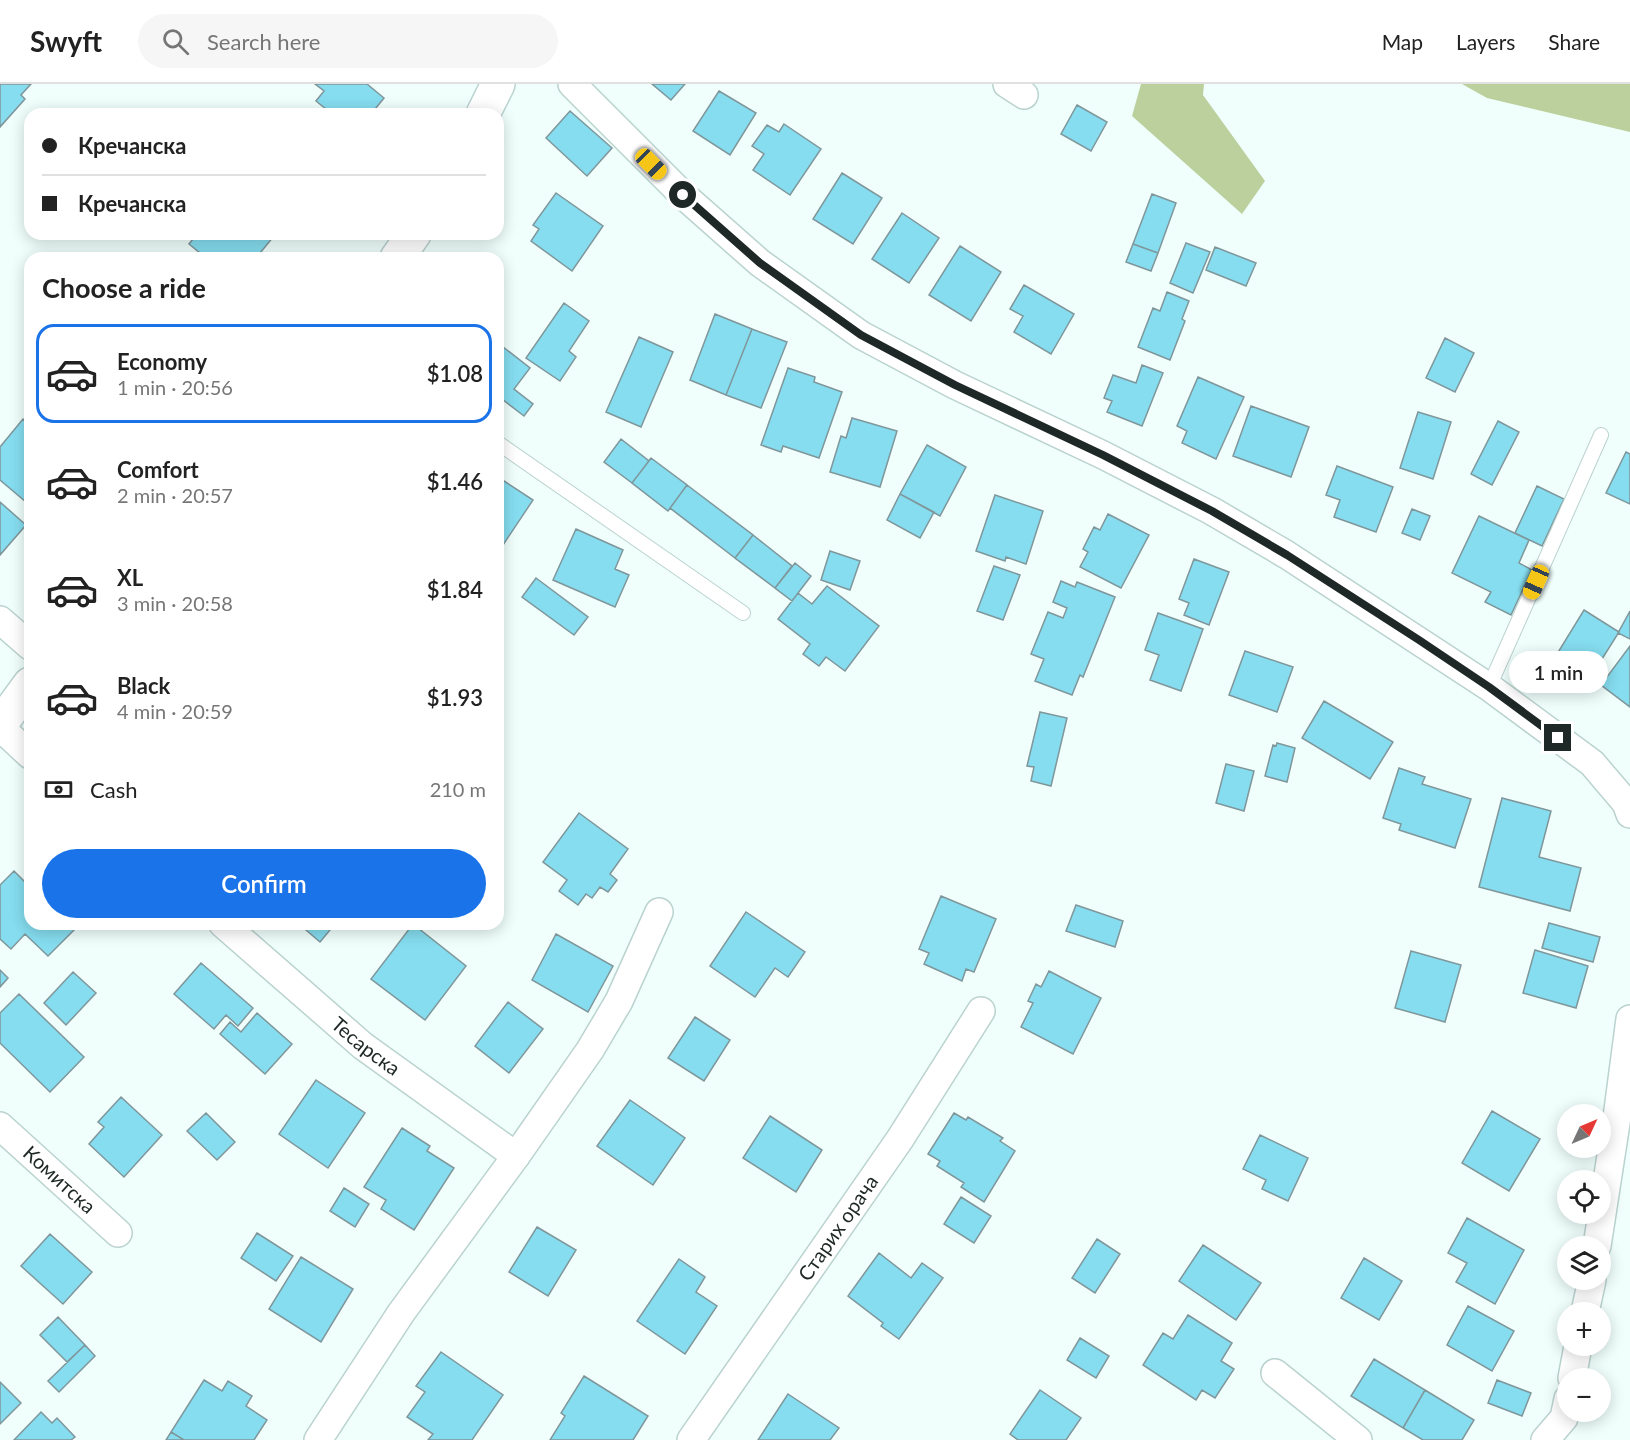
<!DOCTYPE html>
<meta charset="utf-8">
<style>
:root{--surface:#fff;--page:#f6f6f6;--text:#222;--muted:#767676;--line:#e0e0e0;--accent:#1a73e8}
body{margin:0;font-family:Lato,sans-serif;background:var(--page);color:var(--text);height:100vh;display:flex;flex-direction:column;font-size:22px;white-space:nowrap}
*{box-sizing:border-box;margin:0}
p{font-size:20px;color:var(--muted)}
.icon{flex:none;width:33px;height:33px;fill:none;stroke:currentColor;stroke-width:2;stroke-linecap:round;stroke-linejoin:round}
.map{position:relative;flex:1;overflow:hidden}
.side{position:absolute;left:24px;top:168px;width:480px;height:678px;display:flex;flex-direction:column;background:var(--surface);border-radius:18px;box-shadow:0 3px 15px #0003}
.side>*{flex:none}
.hud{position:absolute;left:24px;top:24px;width:480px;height:132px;border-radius:18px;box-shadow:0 3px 15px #0003;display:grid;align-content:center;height:132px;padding:0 18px;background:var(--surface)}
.needle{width:39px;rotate:46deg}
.controls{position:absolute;left:1557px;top:1020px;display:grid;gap:12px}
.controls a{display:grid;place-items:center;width:54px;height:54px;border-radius:50%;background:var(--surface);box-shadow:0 3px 15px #0003;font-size:30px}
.end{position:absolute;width:27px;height:27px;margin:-14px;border:8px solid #1e2826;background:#fff;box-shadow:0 0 0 3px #fff}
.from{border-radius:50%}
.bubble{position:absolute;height:42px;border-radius:21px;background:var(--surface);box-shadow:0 3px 15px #0003;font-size:20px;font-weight:600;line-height:42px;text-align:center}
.car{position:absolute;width:18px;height:36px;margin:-18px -9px;border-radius:8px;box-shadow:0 0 4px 2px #0007;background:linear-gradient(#f5c518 24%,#345 0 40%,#f5c518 0 76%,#345 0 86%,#f5c518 0)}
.hud b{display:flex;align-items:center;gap:21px;height:57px;font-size:22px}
.hud b+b{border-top:2px solid var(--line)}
.hud i{width:15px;height:15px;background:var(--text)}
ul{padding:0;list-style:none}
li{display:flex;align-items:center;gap:18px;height:99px;margin:0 12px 9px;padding:0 6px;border:3px solid transparent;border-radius:18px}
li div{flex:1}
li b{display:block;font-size:22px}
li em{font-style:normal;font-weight:600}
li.active{border-color:var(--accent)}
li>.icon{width:54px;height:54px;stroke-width:1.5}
h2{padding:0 18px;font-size:27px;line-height:72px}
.pay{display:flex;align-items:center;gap:15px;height:66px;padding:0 18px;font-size:22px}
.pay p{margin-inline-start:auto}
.action{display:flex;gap:12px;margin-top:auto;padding:12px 18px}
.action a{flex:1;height:69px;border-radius:36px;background:var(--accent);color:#fff;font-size:24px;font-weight:600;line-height:69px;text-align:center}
header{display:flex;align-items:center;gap:36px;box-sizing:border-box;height:84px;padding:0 30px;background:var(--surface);border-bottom:2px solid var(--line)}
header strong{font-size:28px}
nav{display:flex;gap:33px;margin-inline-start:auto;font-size:21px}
.search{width:420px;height:54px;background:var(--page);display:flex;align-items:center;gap:15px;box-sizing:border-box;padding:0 21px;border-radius:33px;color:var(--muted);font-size:22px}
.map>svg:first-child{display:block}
</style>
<header>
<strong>Swyft</strong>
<div class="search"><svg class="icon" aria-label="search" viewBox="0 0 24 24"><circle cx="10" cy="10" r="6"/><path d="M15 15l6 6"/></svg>Search here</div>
<nav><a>Map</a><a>Layers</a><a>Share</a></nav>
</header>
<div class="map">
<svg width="1630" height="1356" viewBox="0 0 1630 1356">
<rect width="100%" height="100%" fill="#f0fffc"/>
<path fill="#bbd09d" d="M1141,0H1204L1203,11L1265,97L1242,130L1132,32Z
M1462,0H1630V48L1487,14Z"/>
<path fill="#85ddef" stroke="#7f969b" stroke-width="1.5" d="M0,0H31L21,11L25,15L0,43Z
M315,0H367L384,14L371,30H332L316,17L324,7Z
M652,0H685L671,16Z
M719,7L756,29L730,71L693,47Z
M1077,21L1107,38L1091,67L1061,50Z
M570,27L612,64L587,92L546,54Z
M784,40L821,65L790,111L753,86L764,70L752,62L767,41L779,48Z
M842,89L882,114L853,160L813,135Z
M556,109L603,142L572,187L531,157L539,145L533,141Z
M1152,110L1176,119L1158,169L1133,160Z
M902,129L939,154L909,199L872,175Z
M197,150H271L274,152L256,174H206L189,160Z
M1186,159L1210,168L1193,209L1170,199Z
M1133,160L1158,169L1151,187L1126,178Z
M960,162L1001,188L971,237L929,211Z
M1215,163L1256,179L1246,202L1206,186Z
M1024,201L1074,230L1051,270L1014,248L1023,232L1010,225Z
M1167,208L1189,217L1182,235L1185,237L1170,276L1138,263L1153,224L1160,227Z
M564,219L589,237L569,267L576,273L560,297L526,274Z
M715,230L752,245L726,311L690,296Z
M752,245L787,258L761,324L726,311Z
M639,253L673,268L641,343L606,328Z
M1445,254L1474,269L1455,308L1426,294Z
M498,259L530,284L514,305L533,320L524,332L498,312Z
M1142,281L1163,289L1142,342L1107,328L1112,317L1104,314L1113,291L1136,299Z
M788,284L815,293L814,298L842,308L819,374L783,362L781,368L761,361Z
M1198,293L1244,313L1216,375L1182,359L1187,347L1177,342Z
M1251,322L1309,343L1291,393L1233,372Z
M1418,328L1451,338L1433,395L1400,384Z
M852,334L897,347L880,403L830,388L841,352L846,354Z
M23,335L30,341V416L29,415L26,418L0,396V363Z
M1498,337L1519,348L1492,401L1471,390Z
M621,355L649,377L632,399L604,378Z
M927,361L966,383L940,432L900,410Z
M1626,368L1630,370V420L1606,409Z
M651,374L687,401L668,427L632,399Z
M1337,382L1393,403L1376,448L1334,433L1340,416L1326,411Z
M498,393L533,416L503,461L498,458Z
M687,401L753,451L735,474L670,424Z
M1537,402L1564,415L1542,462L1515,449Z
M900,410L934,428L920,454L887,436Z
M995,411L1043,427L1026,480L1006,473L1005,477L976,467Z
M0,418L26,441L0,471Z
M1412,425L1430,432L1420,456L1402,449Z
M1108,430L1149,451L1121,504L1080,483L1088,468L1083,465L1094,443L1100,446Z
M1479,432L1529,456L1519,479L1532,486L1511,531L1485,518L1491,508L1452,489Z
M576,445L623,466L615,485L629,491L615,523L553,496Z
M753,451L792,482L775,504L735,474Z
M830,467L860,477L850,506L821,496Z
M1194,475L1229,488L1209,541L1184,531L1189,519L1179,515Z
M795,479L811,492L792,517L775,504Z
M994,482L1020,491L1003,536L977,527Z
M536,494L588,533L574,551L522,513Z
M1061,497L1075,503L1077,498L1115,513L1083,593L1080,591L1072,611L1035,597L1044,575L1031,570L1048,528L1063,534L1067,524L1053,518Z
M827,502L879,542L845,587L826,573L819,582L803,570L810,560L778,535L798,509L812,520Z
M1584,526L1619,548L1592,591L1557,570Z
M1630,527V555L1618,549Z
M1158,529L1203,545L1181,607L1150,596L1159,571L1145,566Z
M1630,562V623L1601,601Z
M1245,567L1293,583L1277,628L1229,611Z
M1324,617L1393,658L1370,695L1302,654Z
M1040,628L1067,634L1051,702L1031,697L1034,683L1027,682Z
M1277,659L1295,664L1287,698L1265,692L1273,661L1276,662Z
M1226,680L1254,687L1244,727L1216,719Z
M1399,684L1425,693L1422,700L1471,715L1455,764L1399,746L1401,740L1383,734Z
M1502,714L1551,727L1539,773L1581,784L1570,827L1479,803Z
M579,729L628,765L610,790L617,796L608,808L600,803L592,814L586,810L578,821L559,807L567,796L543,778Z
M14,787L30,803V840H68L74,846L48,872L25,850L11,865L0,855V801Z
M941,812L996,835L974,888L966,885L962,897L924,880L929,869L919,865Z
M1076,821L1123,837L1115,863L1066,847Z
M746,828L805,868L788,893L775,884L755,913L710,882Z
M1549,839L1600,853L1593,878L1542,864Z
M299,840H335L320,858Z
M413,840L466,882L425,936L371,895Z
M556,850L613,882L588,928L532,896Z
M1535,866L1588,882L1576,924L1523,909Z
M1411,867L1461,881L1445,938L1395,924Z
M201,879L253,924L238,942L226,931L214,945L174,910Z
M0,886L8,894L0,903Z
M1049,887L1101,914L1073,970L1021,943L1033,919L1028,917L1036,900L1041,903Z
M73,888L96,909L66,941L44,919Z
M19,910L84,973L50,1008L0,959V929Z
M508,918L543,945L509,989L475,962Z
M257,929L292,960L265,990L220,950L230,938L241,948Z
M695,933L730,956L704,997L668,974Z
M316,996L365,1029L328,1084L279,1050Z
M121,1013L162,1051L124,1093L89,1060L104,1043L98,1038Z
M630,1016L685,1054L653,1101L597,1062Z
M1492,1027L1540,1055L1509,1107L1462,1079Z
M206,1029L235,1058L217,1076L187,1047Z
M954,1029L966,1036L968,1033L1003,1054L1000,1057L1015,1067L984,1118L961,1103L964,1099L937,1082L940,1077L928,1070Z
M770,1032L822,1066L796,1108L743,1074Z
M402,1044L430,1062L427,1067L454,1084L414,1146L381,1125L386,1116L364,1103Z
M1260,1051L1308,1074L1288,1117L1262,1105L1266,1096L1243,1085Z
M344,1104L369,1120L355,1143L330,1127Z
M961,1113L991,1132L974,1159L944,1140Z
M1467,1134L1524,1166L1495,1220L1456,1198L1467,1179L1448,1169Z
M537,1143L576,1166L548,1212L509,1188Z
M257,1149L293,1172L276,1197L241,1174Z
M50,1150L92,1188L63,1220L21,1182Z
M1097,1155L1120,1170L1095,1209L1072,1194Z
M1203,1161L1261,1199L1236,1236L1179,1197Z
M879,1169L911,1194L922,1179L943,1194L899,1255L881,1242L883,1239L848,1212Z
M301,1173L353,1205L321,1258L269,1225Z
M1364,1174L1402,1197L1379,1236L1341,1214Z
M679,1175L705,1193L696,1208L717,1222L685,1270L637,1237Z
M1468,1222L1514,1247L1492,1287L1447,1261Z
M1188,1231L1232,1259L1221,1277L1234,1285L1215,1314L1202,1306L1196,1316L1143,1281L1163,1249L1173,1255Z
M58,1233L85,1261L67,1278L40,1251Z
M1080,1254L1109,1272L1096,1294L1067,1276Z
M85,1261L95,1272L59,1308L48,1297Z
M441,1268L503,1311L472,1356H428L433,1350L407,1333L425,1308L416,1302Z
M1374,1275L1425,1306L1403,1344L1351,1312Z
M584,1292L648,1332L633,1356H550L565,1332L561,1329Z
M204,1296L222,1307L228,1297L252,1312L246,1322L267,1336L254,1356H184L171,1348Z
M1497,1296L1531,1309L1522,1332L1488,1319Z
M0,1298L21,1319L0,1340Z
M1040,1306L1081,1334L1066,1356H1018L1010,1350Z
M1425,1306L1474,1336L1462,1356H1423L1403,1344Z
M788,1310L839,1344L830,1356H758Z
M41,1328L52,1339L57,1334L75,1353L71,1356H14Z
M171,1348L184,1356H166Z"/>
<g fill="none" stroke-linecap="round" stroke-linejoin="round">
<g stroke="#bad3cf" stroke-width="16">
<path id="service" d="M498,359L743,529
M1489,603L1601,351"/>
</g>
<g stroke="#bad3cf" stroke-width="30">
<g id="minor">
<path d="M572,0L683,111L760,179L861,251L955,301L1103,371L1212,427L1287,471L1489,603L1592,679L1626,719L1630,730"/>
<path d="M1007,0L1024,11"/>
<path d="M0,536L30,562"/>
<path d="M0,643L30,671"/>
<path id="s1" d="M223,840L363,962L516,1072"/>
<path id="s2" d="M0,1042L118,1149"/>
<path d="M1597,1162L1618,1026L1630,935"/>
<path d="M1585,1228L1592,1196"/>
<path d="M1275,1289L1358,1356"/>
<path d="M1572,1294L1578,1262"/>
<path d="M318,1356L401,1229L516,1072L590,966L619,917L659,828"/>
<path id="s3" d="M691,1356L900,1055L981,927"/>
<path d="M1545,1356L1564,1334L1568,1315"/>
</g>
</g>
<g stroke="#bad3cf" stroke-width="36">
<path id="secondary" d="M483,30L498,0
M397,174L414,150
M0,641L30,600"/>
</g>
<use href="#service" stroke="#fff" stroke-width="14"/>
<use href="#minor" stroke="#fff" stroke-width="27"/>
<use href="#secondary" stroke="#fff" stroke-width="33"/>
</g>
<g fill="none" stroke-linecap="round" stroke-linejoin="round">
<path stroke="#1e2826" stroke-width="8" d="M683,111L760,179L861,251L955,301L1103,371L1212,427L1287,471L1419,556L1489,603L1558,654"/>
</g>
<g text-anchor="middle" stroke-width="6" stroke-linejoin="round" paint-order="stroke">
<g font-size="20" fill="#1e2826" stroke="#f0fffc">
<text dy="7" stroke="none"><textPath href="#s1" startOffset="188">Тесарска</textPath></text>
<text dy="7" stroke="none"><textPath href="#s2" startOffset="80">Комитска</textPath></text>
<text dy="7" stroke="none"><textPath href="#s3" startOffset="258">Старих орача</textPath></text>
</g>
</g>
</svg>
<div class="controls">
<a><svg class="needle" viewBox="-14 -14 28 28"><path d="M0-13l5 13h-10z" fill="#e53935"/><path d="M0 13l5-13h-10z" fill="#767676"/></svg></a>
<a><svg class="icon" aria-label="locate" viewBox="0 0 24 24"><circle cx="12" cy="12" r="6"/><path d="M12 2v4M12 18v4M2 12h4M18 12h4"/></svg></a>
<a><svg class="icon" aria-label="layers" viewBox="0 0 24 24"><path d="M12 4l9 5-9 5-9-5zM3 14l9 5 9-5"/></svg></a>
<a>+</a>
<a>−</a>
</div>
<i class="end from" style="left:683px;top:111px"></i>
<i class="end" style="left:1558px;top:654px"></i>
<div class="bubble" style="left:1509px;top:567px;width:99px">1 min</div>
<i class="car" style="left:651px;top:80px;rotate:135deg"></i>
<i class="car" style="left:1536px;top:498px;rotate:204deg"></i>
<div class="hud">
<b><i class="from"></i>Кречанска</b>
<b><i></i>Кречанска</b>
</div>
<section class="side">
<h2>Choose a ride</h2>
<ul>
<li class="active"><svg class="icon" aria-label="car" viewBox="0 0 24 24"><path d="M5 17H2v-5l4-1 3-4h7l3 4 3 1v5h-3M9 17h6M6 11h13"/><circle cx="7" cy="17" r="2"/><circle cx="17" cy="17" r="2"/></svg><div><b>Economy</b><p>1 min · 20:56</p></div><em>$1.08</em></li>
<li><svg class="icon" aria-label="car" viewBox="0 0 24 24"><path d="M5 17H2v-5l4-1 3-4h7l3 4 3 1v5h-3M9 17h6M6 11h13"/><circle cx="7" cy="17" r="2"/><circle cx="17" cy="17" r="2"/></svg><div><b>Comfort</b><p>2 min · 20:57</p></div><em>$1.46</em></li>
<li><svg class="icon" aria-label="car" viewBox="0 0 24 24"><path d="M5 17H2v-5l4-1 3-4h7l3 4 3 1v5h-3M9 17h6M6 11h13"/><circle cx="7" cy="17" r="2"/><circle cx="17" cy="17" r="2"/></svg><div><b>XL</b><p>3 min · 20:58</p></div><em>$1.84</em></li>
<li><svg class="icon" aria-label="car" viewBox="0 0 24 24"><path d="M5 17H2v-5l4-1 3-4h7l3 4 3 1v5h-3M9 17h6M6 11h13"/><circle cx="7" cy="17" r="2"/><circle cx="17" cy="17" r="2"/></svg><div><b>Black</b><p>4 min · 20:59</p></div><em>$1.93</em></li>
</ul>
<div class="pay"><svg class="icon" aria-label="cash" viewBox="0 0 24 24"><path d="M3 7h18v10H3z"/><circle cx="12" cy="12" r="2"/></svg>Cash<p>210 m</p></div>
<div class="action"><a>Confirm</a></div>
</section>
</div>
